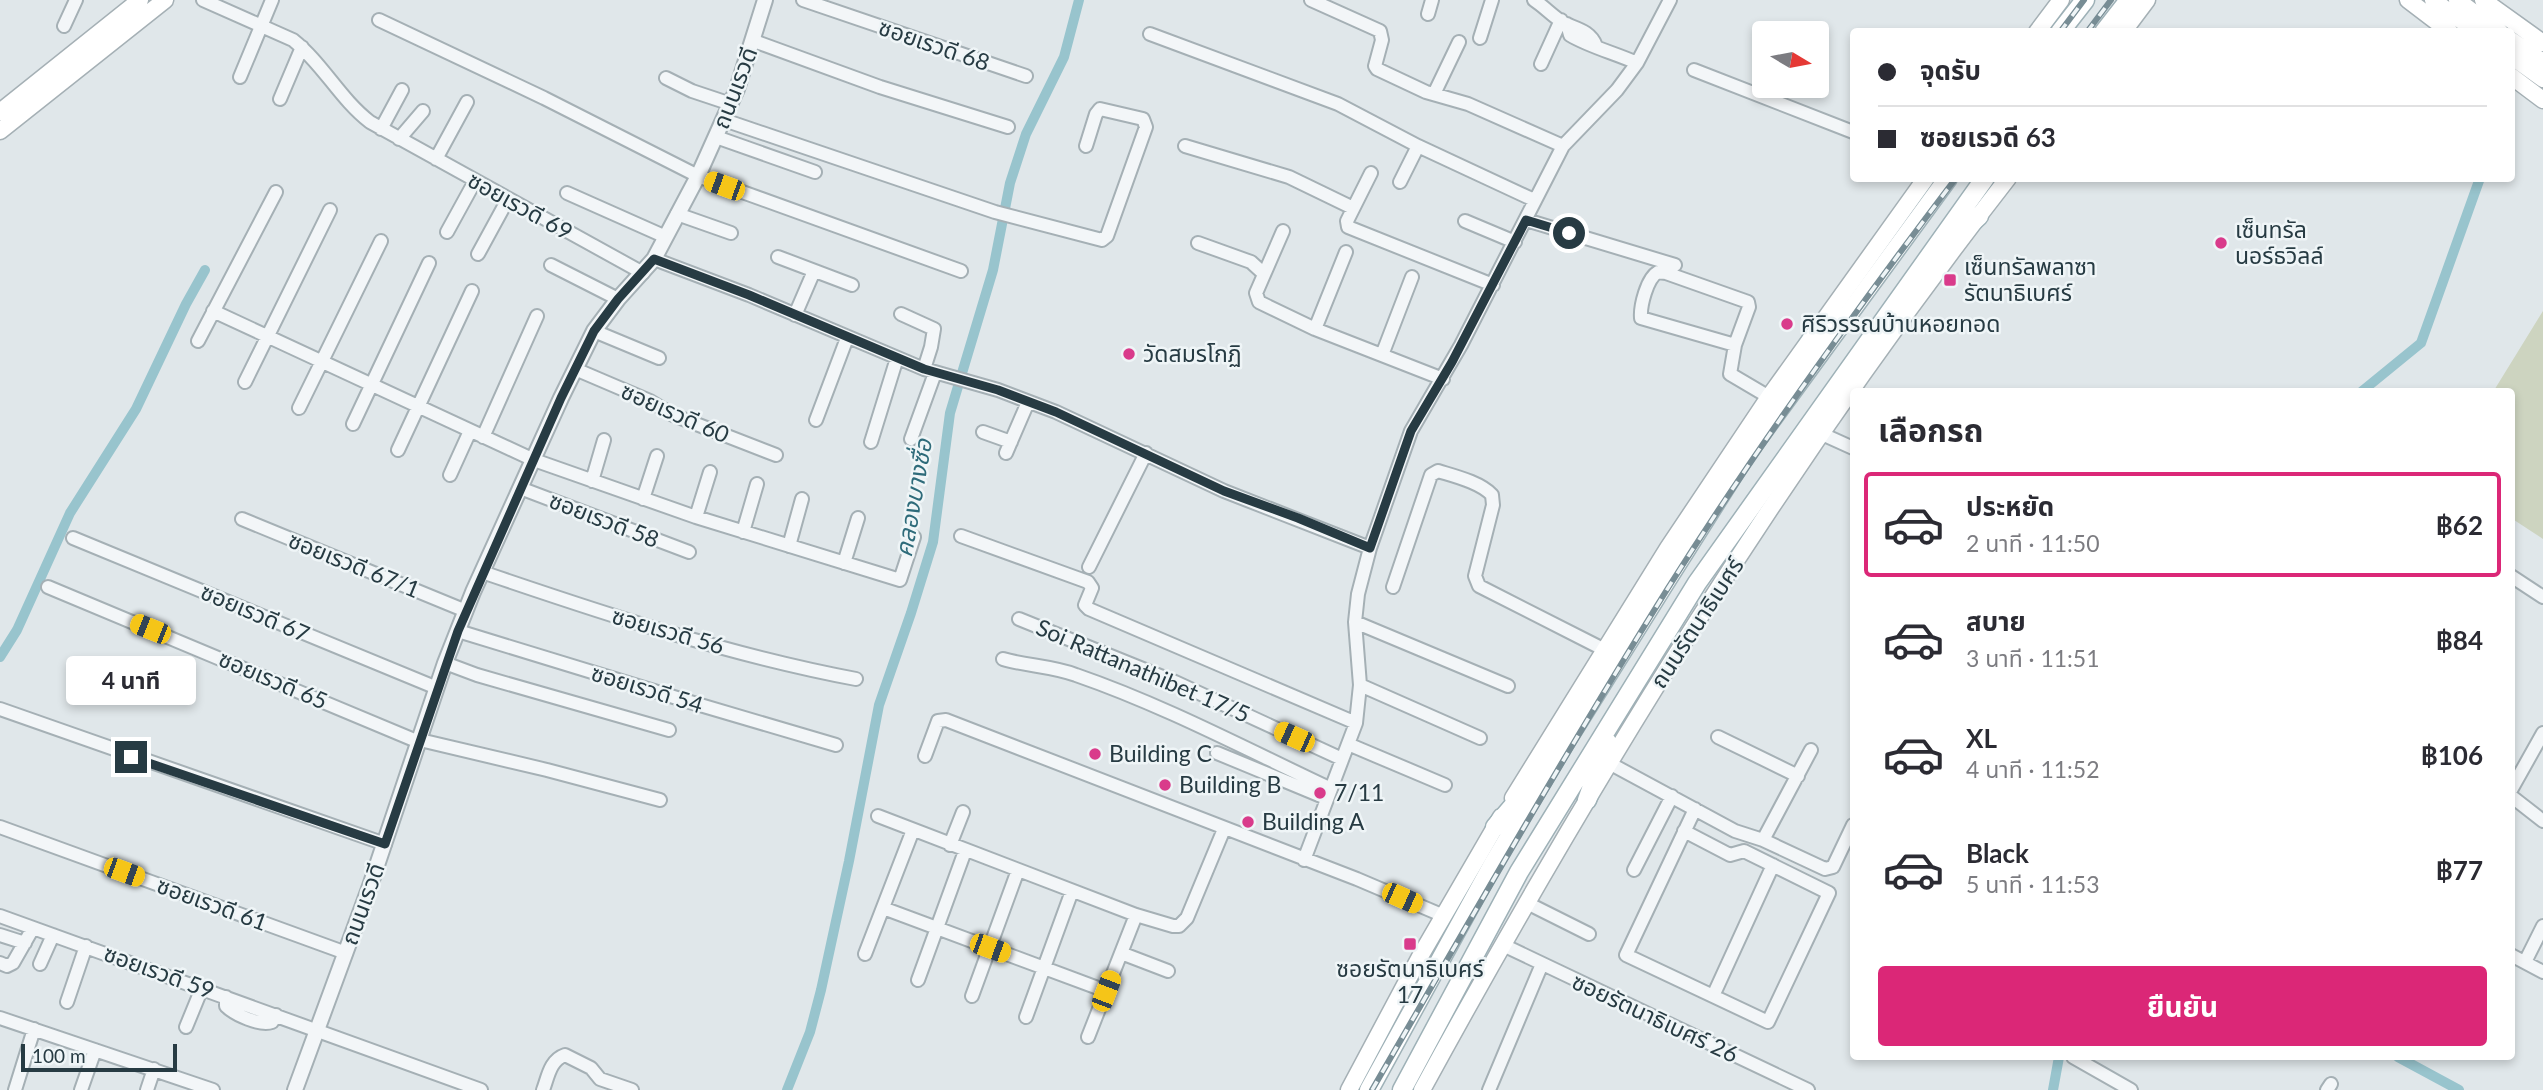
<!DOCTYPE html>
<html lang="th">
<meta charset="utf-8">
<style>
:root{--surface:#fff;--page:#f2f2f3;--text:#2b2b33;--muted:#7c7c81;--line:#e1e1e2;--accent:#db2777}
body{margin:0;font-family:Lato,"Noto Sans Thai",sans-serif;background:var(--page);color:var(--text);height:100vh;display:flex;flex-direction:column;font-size:26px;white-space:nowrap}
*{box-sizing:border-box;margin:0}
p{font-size:23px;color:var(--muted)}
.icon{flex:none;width:38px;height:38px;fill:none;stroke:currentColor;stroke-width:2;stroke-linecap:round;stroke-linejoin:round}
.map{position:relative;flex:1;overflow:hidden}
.sheet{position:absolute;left:1850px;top:388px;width:665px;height:672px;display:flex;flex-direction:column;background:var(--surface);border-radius:7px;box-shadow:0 4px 10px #0003}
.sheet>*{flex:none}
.guide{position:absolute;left:1850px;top:28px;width:665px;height:154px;border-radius:7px;box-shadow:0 4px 10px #0003;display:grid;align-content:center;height:154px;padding:0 28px;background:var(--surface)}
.needle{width:46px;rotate:100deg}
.fabs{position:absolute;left:1752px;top:21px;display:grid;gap:14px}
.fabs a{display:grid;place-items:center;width:77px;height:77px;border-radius:7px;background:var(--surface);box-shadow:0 4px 10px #0003;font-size:35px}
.scale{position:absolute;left:21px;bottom:18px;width:156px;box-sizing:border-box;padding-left:7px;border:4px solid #273b43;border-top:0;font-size:19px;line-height:24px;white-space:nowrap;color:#273b43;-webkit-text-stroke:5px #eff5f7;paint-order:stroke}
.end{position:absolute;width:32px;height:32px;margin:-16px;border:9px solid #273b43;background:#fff;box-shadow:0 0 0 4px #fff}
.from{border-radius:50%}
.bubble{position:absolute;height:49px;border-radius:7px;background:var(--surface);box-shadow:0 4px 10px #0003;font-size:23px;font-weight:700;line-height:49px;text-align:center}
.car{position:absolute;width:21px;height:42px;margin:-21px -10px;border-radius:9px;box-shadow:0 0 5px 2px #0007;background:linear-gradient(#f5c518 24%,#345 0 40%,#f5c518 0 76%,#345 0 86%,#f5c518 0)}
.guide b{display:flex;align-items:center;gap:24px;height:66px;font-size:26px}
.guide b+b{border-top:2px solid var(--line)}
.guide i{width:18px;height:18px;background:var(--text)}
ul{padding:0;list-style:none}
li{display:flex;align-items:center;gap:21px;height:105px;margin:0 14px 10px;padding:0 14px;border:4px solid transparent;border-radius:7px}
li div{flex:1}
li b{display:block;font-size:26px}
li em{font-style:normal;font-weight:700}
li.active{border-color:var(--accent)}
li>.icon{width:63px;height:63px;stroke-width:1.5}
h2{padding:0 28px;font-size:32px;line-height:84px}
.cta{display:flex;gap:14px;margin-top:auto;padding:14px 28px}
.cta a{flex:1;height:80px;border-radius:7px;background:var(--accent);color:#fff;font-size:28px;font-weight:700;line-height:80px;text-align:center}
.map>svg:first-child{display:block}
</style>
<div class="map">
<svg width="2543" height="1090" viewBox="0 0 2543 1090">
<rect width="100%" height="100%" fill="#e0e7ea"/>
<path fill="#cdd4c0" d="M2543,311V539L2511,518V392H2493Z"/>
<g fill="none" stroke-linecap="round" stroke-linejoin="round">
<path stroke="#98c4cd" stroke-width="10" d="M2361,392L2421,343L2480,178
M0,657L17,630L70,513L136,409L186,304L205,270
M2398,1057L2459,1090
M787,1090L810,1032L821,990L849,861L879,705L911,613L933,542L950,413L993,270L1010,183L1026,134L1064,57L1079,0
M2053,1090L2059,1057"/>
<g stroke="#a5b0b5" stroke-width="16">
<path id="minor" d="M203,0L293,40C323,64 340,99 370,122L643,273
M803,0L1026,76
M1311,0L1380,31L1382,40L1375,66L1377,69L1426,92L1468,104L1563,146
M1534,0C1545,7 1555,19 1566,24C1578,29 1591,32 1596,46
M1428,14L1432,0
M379,20L544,98L698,176L961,271
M1567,24L1570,35C1590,47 1615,53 1637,63
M64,26L76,0
M1150,34L1338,104L1418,146L1534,200
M1480,38L1492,0
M754,41L880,87L1008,127
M1541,64L1561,20
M1694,70L1853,132
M240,77L272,0
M666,78L692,91L731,104
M1434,94L1459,42
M280,99L302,47
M724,120L995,212L1102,240L1107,236L1146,127L1143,119L1100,109L1096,114L1086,146
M381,129L402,90
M716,137L815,172
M399,139L423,111
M1185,146L1289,177L1353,208
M436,159L467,102
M1371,173L1347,221L1348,227L1493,285
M1400,182L1418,146
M567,193L666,237
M677,214L731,233
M1526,220L1675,265
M1465,221L1515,242
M1283,231L1256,293L1259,302L1315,329L1443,379
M447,232L475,181
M1198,243L1251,262L1263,273
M478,254L508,199
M778,257L852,285
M654,259L749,295L924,369L998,390L1056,412L1224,491L1370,548
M551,265L618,299
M213,311L534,460L696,517L900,580L914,537
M901,314L934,329L931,347L924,369
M795,315L814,271
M1315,329L1346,252
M594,331L659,358
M198,341L276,192
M1735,345L1641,318C1640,306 1647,278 1658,272L1666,273L1748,302L1749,307L1735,345L1730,374L1769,397
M1382,355L1412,277
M575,369L650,401L673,415L776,455
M245,382L330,210
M299,408L381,241
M816,420L847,338
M353,424L429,263
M983,432L1011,442
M1822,434L1853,448
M483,437L537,316
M911,439L935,373
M871,442L897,358
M398,450L472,291
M1006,453L1028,402
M450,475L470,431
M592,481L604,440
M520,488L689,552
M643,499L657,456
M696,517L710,472
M242,519L466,611
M743,532L757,484
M961,536L1088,582L1092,588L1085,605L1089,609L1356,723
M73,538L437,688
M789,546L802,499
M844,563L858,518
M1089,567L1146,453
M482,572C605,614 729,655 856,679
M2511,576L2543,597
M48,587L419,742
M1393,587L1431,475L1438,471C1454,476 1480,482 1492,495L1493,505L1475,576L1479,586L1603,649
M1019,619L1175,682L1342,759
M1355,622L1508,686
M458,631L690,702L836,745
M1003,659C1027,666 1052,666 1076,675C1163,705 1246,749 1329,788
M445,663L477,675L669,730
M1360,685L1480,738
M0,709L385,844
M1718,737L1798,776
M420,740L547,770L660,800
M1348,744L1445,785
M1217,753L1326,798
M925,756L938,721L946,720L1357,879L1444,916
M1609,763L1735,831L1763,840L1825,869L1833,867L1853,825
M2511,790L2543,733
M2511,796L2543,821
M878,816L1136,915L1173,926H1179L1187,918L1224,829
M0,827L346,953
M1684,831L1730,855L1744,851L1829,893L1768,1022L1626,955L1695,809
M1763,840L1811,750
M950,845L963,812
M1304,860L1356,723L1360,685L1355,622L1358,594L1370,548L1411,431L1461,345L1563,146L1617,90L1637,63L1670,0
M1634,870L1672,796
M1527,903L1589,934
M883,908L1106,991
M0,916L481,1090
M0,935L25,943
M1503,945L1808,1090
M1121,953L1168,971
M865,954L913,830
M2511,955L2543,972
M2525,962L2543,926
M0,963L7,966L13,963L33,928
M40,964L53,935
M918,980L965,851
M972,996L1018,870
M1713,996L1773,865
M226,997V1006C235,1015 260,1026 272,1022L276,1015
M67,1002L86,946
M1026,1017L1072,891
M0,1018L213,1090
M186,1027L202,988
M1088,1037L1136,915
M2073,1057L2131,1090
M15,1090L34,1029
M81,1090L95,1050
M147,1090L154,1069
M543,1090C548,1077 550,1060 565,1055L591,1068L600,1079L632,1090
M1489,1090L1542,964
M2327,1090L2331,1084"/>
</g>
<g stroke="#a5b0b5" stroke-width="18">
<path id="tertiary" d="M295,1090L370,886L445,663L473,592L561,398L594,331L618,299L654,259L698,176L737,89L765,0"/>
</g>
<g stroke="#a5b0b5" stroke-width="19">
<path id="secondary" d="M2408,0L2450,32
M2433,0L2477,32
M2457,0L2500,32
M2483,0L2543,43
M2037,32L2061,0
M2123,32L2147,0
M2511,40L2543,62
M2511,56L2543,79
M2511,76L2543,100
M0,112L140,0
M0,131L165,0
M1513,798L1668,548L1769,397L1926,178
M1349,1090L1422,953L1501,817
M1422,1090C1595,773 1786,463 2008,178"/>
</g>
<g stroke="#9eb1b7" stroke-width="21">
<path id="primary" d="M2060,32L2085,0
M2104,32L2129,0
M1945,247L1979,216
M1792,374L1813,337
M1587,800L1608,743
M1495,827L1529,787
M1369,1090L1493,864L1563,746L1663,586L1747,453L1948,178
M1402,1090L1519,872L1697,583L1985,178"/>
</g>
<use href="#minor" stroke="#f3f6f8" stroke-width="12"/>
<use href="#tertiary" stroke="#f3f6f8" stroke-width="14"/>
<use href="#secondary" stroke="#fff" stroke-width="16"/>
<use href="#primary" stroke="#fff" stroke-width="18"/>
<g stroke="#788d95" stroke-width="6">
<path id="rail" d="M2060,32L2084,0
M2087,32L2111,0
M1372,1090C1469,922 1565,753 1668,588C1757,447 1855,311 1956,178"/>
</g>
<use href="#rail" stroke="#eff5f7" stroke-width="3.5" stroke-dasharray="10" stroke-linecap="butt"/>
</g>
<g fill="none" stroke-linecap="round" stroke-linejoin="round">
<path stroke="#273b43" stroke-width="9" d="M131,757L385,844L458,631L561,398L594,331L618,299L654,259L749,295L924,369L998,390L1056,412L1224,491L1298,518L1370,548L1411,431L1452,362L1526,220L1569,233"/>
</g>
<g fill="#d93b8b" stroke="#eff5f7" stroke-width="2.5">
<circle cx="2221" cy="243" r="7"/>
<rect x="1943" y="273" width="14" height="14" rx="3.5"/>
<circle cx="1787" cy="324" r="7"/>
<circle cx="1129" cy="354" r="7"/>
<circle cx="1095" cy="754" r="7"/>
<circle cx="1165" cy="785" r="7"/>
<circle cx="1320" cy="793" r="7"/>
<circle cx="1248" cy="822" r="7"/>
<rect x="1403" y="937" width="14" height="14" rx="3.5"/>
</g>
<g text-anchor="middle" stroke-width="5" stroke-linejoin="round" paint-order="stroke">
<g font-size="23" fill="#273b43" stroke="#eff5f7">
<text transform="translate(934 45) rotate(19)" y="8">ซอยเรวดี 68</text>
<text transform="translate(735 88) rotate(-69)" y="8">ถนนเรวดี</text>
<text transform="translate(520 206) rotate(29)" y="8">ซอยเรวดี 69</text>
<text transform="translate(675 413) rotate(24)" y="8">ซอยเรวดี 60</text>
<text transform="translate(604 520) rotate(21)" y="8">ซอยเรวดี 58</text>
<text transform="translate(354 565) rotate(22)" y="8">ซอยเรวดี 67/1</text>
<text transform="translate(255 613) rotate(23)" y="8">ซอยเรวดี 67</text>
<text transform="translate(1697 623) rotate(-57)" y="8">ถนนรัตนาธิเบศร์</text>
<text transform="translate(668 631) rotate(16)" y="8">ซอยเรวดี 56</text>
<text transform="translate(1143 671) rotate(23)" y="8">Soi Rattanathibet 17/5</text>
<text transform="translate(273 680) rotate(23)" y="8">ซอยเรวดี 65</text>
<text transform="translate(647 689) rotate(17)" y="8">ซอยเรวดี 54</text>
<text transform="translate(212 904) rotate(20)" y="8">ซอยเรวดี 61</text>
<text transform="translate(363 904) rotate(-70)" y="8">ถนนเรวดี</text>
<text transform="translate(159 972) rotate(20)" y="8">ซอยเรวดี 59</text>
<text transform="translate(1655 1018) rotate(25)" y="8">ซอยรัตนาธิเบศร์ 26</text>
</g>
<g font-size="23" fill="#273b43" stroke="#eff5f7" text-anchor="start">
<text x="2235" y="238">เซ็นทรัล<tspan x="2235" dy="26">นอร์ธวิลล์</tspan></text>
<text x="1964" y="275">เซ็นทรัลพลาซา<tspan x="1964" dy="26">รัตนาธิเบศร์</tspan></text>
<text x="1801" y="332">ศิริวรรณบ้านหอยทอด</text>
<text x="1143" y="362">วัดสมรโกฏิ</text>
<text x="1109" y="762">Building C</text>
<text x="1179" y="793">Building B</text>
<text x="1334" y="801">7/11</text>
<text x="1262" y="830">Building A</text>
<text x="1410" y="977" text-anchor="middle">ซอยรัตนาธิเบศร์<tspan x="1410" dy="26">17</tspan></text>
</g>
<g font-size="24" font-style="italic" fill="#2e6b7a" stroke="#eff5f7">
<text transform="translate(914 498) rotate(-80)" y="8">คลองบางซื่อ</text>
</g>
</g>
</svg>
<div class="fabs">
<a><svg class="needle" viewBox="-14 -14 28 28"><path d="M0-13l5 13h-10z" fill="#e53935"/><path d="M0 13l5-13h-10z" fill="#7c7c81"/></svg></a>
</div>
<div class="scale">100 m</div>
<i class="end from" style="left:1569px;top:233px"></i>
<i class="end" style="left:131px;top:757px"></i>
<div class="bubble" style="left:66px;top:656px;width:130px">4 นาที</div>
<i class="car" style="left:724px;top:186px;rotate:290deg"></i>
<i class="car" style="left:150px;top:629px;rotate:292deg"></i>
<i class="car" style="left:1294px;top:737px;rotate:294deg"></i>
<i class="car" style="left:124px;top:872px;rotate:110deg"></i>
<i class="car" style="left:1402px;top:898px;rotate:114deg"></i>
<i class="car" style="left:990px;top:948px;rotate:110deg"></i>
<i class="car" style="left:1106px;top:991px;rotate:21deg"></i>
<div class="guide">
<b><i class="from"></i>จุดรับ</b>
<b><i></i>ซอยเรวดี 63</b>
</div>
<section class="sheet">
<h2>เลือกรถ</h2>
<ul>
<li class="active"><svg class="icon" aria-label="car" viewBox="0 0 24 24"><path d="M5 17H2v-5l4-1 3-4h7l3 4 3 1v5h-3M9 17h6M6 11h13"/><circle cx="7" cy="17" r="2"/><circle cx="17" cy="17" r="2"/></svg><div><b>ประหยัด</b><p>2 นาที · 11:50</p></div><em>฿62</em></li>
<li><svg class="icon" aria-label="car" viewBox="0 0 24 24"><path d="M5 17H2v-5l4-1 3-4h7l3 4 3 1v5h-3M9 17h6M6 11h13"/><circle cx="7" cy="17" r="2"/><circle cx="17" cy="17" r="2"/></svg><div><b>สบาย</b><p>3 นาที · 11:51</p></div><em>฿84</em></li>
<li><svg class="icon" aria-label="car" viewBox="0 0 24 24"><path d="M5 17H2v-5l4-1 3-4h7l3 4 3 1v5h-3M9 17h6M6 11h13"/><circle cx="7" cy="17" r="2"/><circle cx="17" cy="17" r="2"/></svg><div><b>XL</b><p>4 นาที · 11:52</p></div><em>฿106</em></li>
<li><svg class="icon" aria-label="car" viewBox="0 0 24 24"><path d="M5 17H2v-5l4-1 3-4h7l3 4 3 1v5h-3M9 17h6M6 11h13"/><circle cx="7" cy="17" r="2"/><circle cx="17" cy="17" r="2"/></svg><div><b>Black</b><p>5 นาที · 11:53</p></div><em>฿77</em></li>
</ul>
<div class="cta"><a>ยืนยัน</a></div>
</section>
</div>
